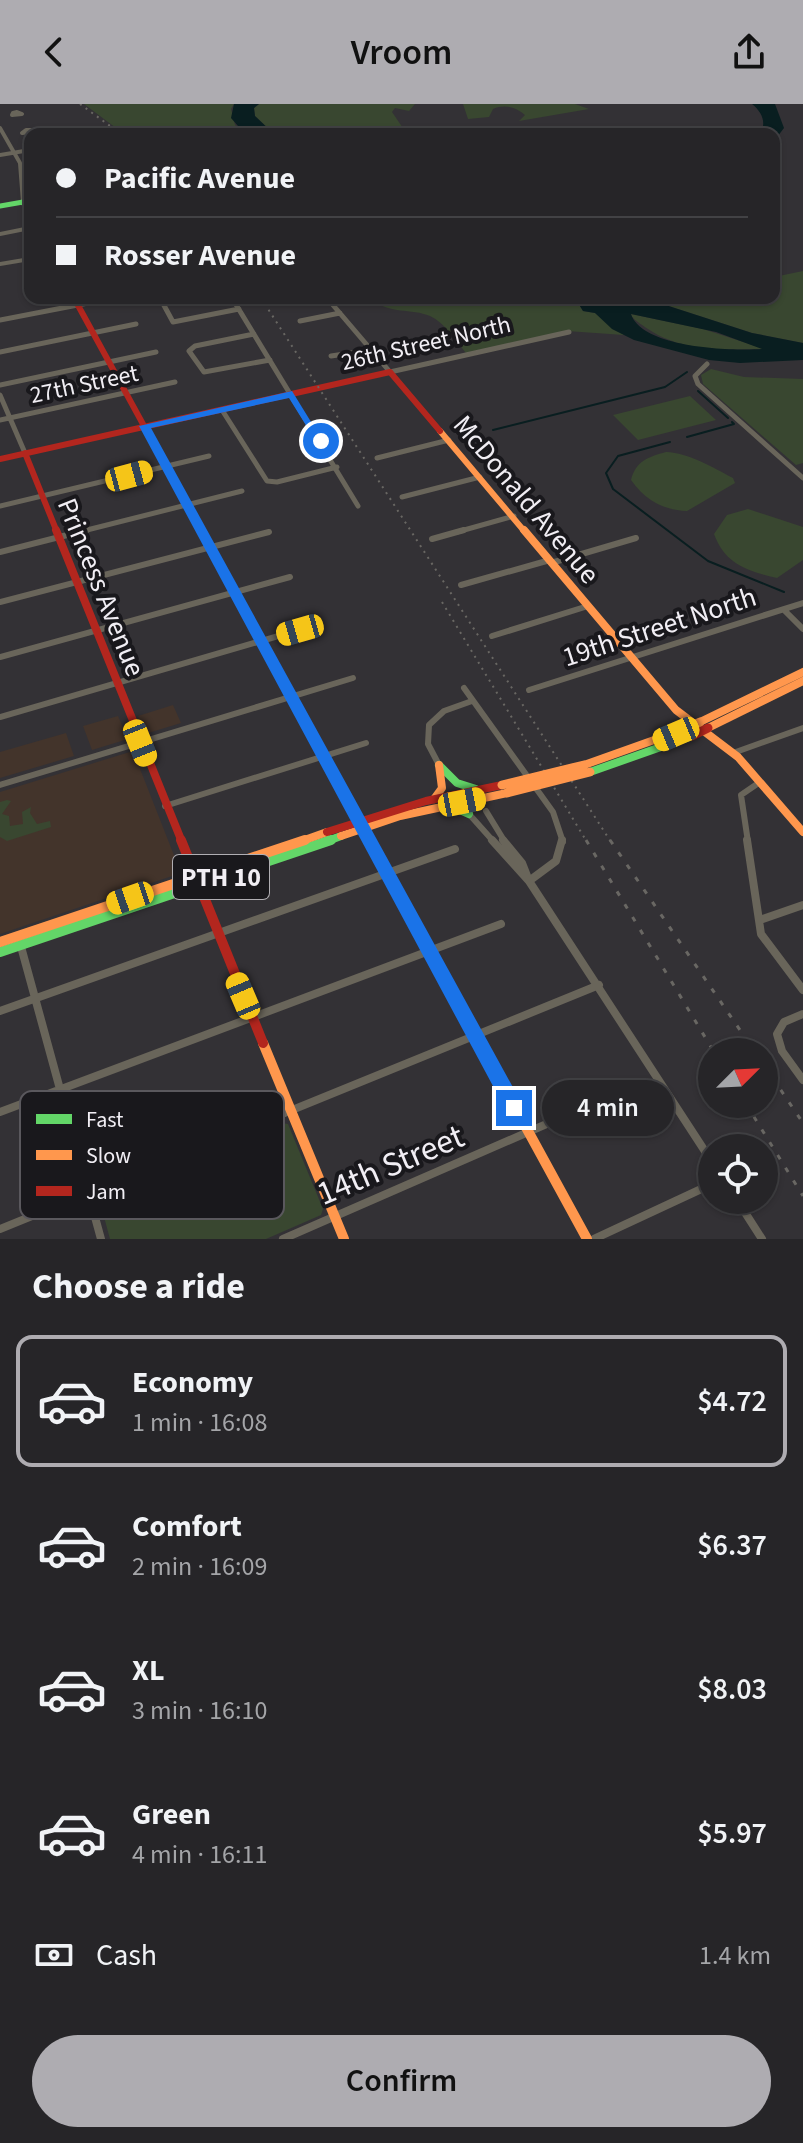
<!DOCTYPE html>
<meta charset="utf-8">
<style>
:root{--surface:#262528;--page:#323134;--text:#f1f3f6;--muted:#a4a5a8;--line:#424245;--accent:#aeacb1}
body{margin:0;font-family:"Source Sans 3",sans-serif;background:var(--page);color:var(--text);height:100vh;display:flex;flex-direction:column;font-size:30px;white-space:nowrap}
*{box-sizing:border-box;margin:0}
p{font-size:26px;color:var(--muted)}
.icon{flex:none;width:44px;height:44px;fill:none;stroke:currentColor;stroke-width:2;stroke-linecap:round;stroke-linejoin:round}
.map{position:relative;height:1135px;overflow:hidden}
.sheet{display:flex;flex-direction:column;background:var(--surface);flex:1}
.sheet>*{flex:none}
.top-card{position:absolute;left:24px;top:24px;width:756px;height:176px;border-radius:16px;box-shadow:0 2px 6px #0004,0 0 0 2px var(--line);display:grid;align-content:center;height:176px;padding:0 32px;background:var(--surface)}
.needle{width:52px;rotate:66deg}
.controls{position:absolute;left:698px;top:934px;display:grid;gap:16px}
.controls a{display:grid;place-items:center;width:80px;height:80px;border-radius:50%;background:var(--surface);box-shadow:0 2px 6px #0004,0 0 0 2px var(--line);font-size:40px}
.end{position:absolute;width:36px;height:36px;margin:-18px;border:10px solid #1a73e8;background:#fff;box-shadow:0 0 0 4px #fff}
.from{border-radius:50%}
.bubble{position:absolute;height:56px;border-radius:28px;background:var(--surface);box-shadow:0 2px 6px #0004,0 0 0 2px var(--line);font-size:26px;font-weight:600;line-height:56px;text-align:center}
.car{position:absolute;width:24px;height:48px;margin:-24px -12px;border-radius:10px;box-shadow:0 0 6px 2px #0007;background:linear-gradient(#f5c518 24%,#345 0 40%,#f5c518 0 76%,#345 0 86%,#f5c518 0)}
.top-card b{display:flex;align-items:center;gap:28px;height:76px;font-size:30px}
.top-card b+b{border-top:2px solid var(--line)}
.top-card i{width:20px;height:20px;background:var(--text)}
ul{padding:0;list-style:none}
li{display:flex;align-items:center;gap:24px;height:132px;margin:0 16px 12px;padding:0 16px;border:4px solid transparent;border-radius:16px}
li div{flex:1}
li b{display:block;font-size:30px}
li em{font-style:normal;font-weight:600}
li.current{border-color:var(--accent)}
li>.icon{width:72px;height:72px;stroke-width:1.5}
h2{padding:0 32px;font-size:36px;line-height:96px}
.pay{display:flex;align-items:center;gap:20px;height:88px;padding:0 32px;font-size:30px}
.pay p{margin-inline-start:auto}
.primary-button{display:flex;gap:16px;margin-top:auto;padding:16px 32px}
.primary-button a{flex:1;height:92px;border-radius:48px;background:var(--accent);color:#111;font-size:32px;font-weight:600;line-height:92px;text-align:center}
header{display:flex;justify-content:space-between;align-items:center;height:104px;padding:0 32px;background:var(--accent);color:#111;font-size:36px;font-weight:600}
.map>svg:first-child{display:block}
</style>
<header><svg class="icon" aria-label="back" viewBox="0 0 24 24"><path d="M15 5l-7 7 7 7"/></svg>Vroom<svg class="icon" aria-label="share" viewBox="0 0 24 24"><path d="M12 15V3M7 8l5-5 5 5M5 13v7h14v-7"/></svg></header>
<div class="map">
<svg width="803" height="1135" viewBox="0 0 803 1135">
<rect width="100%" height="100%" fill="#333135"/>
<path fill="#43342b" d="M173,601L181,619L145,630L138,612Z
M118,612L128,635L92,646L83,622Z
M66,629L74,652L0,674V648Z
M133,647L181,769L0,830V688Z"/>
<path fill="#394730" d="M84,0H234L231,5L235,21L245,30H124Z
M259,0H415L409,7L395,4L392,8L407,30H274L255,12L254,4Z
M463,0H575L589,5L519,17L525,11C516,3 505,0 493,5L489,13L468,15Z
M803,167V239L752,229L644,194C657,194 671,198 683,197C713,195 743,194 774,194V173Z
M370,194H575L583,207L595,209L624,231L567,227L466,249C456,237 445,219 430,212C412,204 388,211 370,194Z
M631,210L703,225L765,245C725,246 682,248 648,225C641,220 632,215 631,210Z
M711,265L744,273L803,275V359L796,361L703,280L701,271Z
M690,292L716,316L638,336L613,311Z
M666,348C689,349 712,363 733,374L735,379L687,407C663,406 645,396 631,376C636,357 648,353 666,348Z
M748,405L803,423V456L777,474C747,467 725,460 714,430L727,411Z
M7,696L11,697L2,710L9,712L10,722L23,720L22,708L31,703L30,709L37,720L50,717L51,723L7,737L0,733V698Z
M276,1018L288,1020L323,1105L321,1111L266,1135H110L100,1098L105,1087Z"/>
<path fill="#091e20" fill-rule="evenodd" d="M234,0H259L254,4L255,12L274,30H245L231,14Z
M752,0H775L784,24L774,37V30H760C767,19 762,8 752,0Z
M575,194H644L752,229L803,239V256L740,259L709,256L634,236L612,225L595,209L583,207ZM631,210L716,228L762,245C730,247 642,244 631,210Z"/>
<g fill="none" stroke-linecap="round" stroke-linejoin="round">
<path stroke="#091e20" stroke-width="2" d="M698,287L728,314
M493,326L665,283L687,268
M687,333L734,320L732,318
M670,338L618,352L606,369L613,385L708,457L784,488"/>
<path stroke="#69655a" stroke-width="4" d="M17,8L22,10L12,11L13,9Z
M0,24L20,59L23,98L30,97
M26,26H31L32,28L22,29Z
M0,51L30,46
M0,130L30,124
M0,160L30,155
M24,183L30,181"/>
<path stroke="#69655a" stroke-width="5" d="M160,194L173,218L239,205
M232,194L358,402
M327,194L390,268L569,228
M0,216L114,194
M300,217L340,209
M254,230L195,242L189,247L204,268L270,256
M0,248L136,220
M331,252L371,246
M707,260L695,272L698,280L803,374
M0,281L156,248
M0,291L25,349
M222,306L267,377L277,378L337,363
M0,316L175,278
M377,354L449,336
M402,393L480,373
M0,402L209,352
M79,428L242,387
M457,428L514,412"/>
<path stroke="#69655a" stroke-width="6" d="M432,435L464,426
M0,448L87,426
M551,459L636,434
M461,481L550,456
M0,498L269,428
M784,506L803,525
M492,532L588,502
M0,553L290,473
M464,584L553,708L563,738
M529,586L803,499
M0,613L316,521
M733,649L803,624
M439,661L428,640L429,621L444,607L472,597
M0,681L353,574
M165,702L366,639
M486,707L505,738
M469,710L494,738
M748,738L741,691L760,678"/>
<path stroke="#69655a" stroke-width="8" d="M492,736L529,777L712,1058
M503,736L522,759L529,777
M747,736L761,830L803,886
M529,777L556,757L562,736
M760,816L803,801
M20,839L101,1135
M0,907L455,745
M803,910L784,918L777,930L782,947L803,976
M0,1008L501,820
M737,1096L762,1135
M0,1125L599,881
M283,1135L606,994
M594,1135L712,1080"/>
<path stroke="#63d668" stroke-width="5" d="M0,102L23,98L30,113"/>
<path stroke="#63d668" stroke-width="8" d="M439,661L457,679L476,685
M590,668L692,632
M342,685L371,738
M451,702L469,710
M325,738L341,732"/>
<path stroke="#63d668" stroke-width="10" d="M369,736L522,1016
M0,848L331,736"/>
<path stroke="#ff974d" stroke-width="6" d="M440,327L525,428"/>
<path stroke="#ff974d" stroke-width="8" d="M524,426L676,606L738,653L803,728
M700,618L803,568
M708,624L803,577
M584,661L685,625
M434,695L442,684L439,661
M341,732L400,712L507,689
M299,738L327,728"/>
<path stroke="#ff974d" stroke-width="10" d="M0,838L305,736
M263,939L344,1135
M522,1016L587,1135"/>
<path stroke="#b3261e" stroke-width="6" d="M74,194L202,428
M25,349L57,428
M0,355L390,268L440,327"/>
<path stroke="#b3261e" stroke-width="8" d="M56,426L182,738
M201,426L342,685
M327,728L426,697L502,681"/>
<path stroke="#b3261e" stroke-width="10" d="M181,736L263,939"/>
<path stroke="#696763" stroke-width="2" stroke-dasharray="2 5" stroke-linecap="butt" d="M80,0L121,30
M261,194L611,738
M442,498L587,738"/>
<path stroke="#696763" stroke-width="3" stroke-dasharray="5 10" stroke-linecap="butt" d="M586,736L714,948
M610,736L755,948
M764,961L803,1019
M746,1000L803,1092"/>
<path stroke="#ff974d" stroke-width="9" d="M685,625L700,618
M502,681L584,661
M507,689L590,668"/>
<path stroke="#b3261e" stroke-width="9" d="M692,632L708,624"/>
</g>
<path fill="#1a73e8" d="M292,287L324,339H317L289,294L151,324L521,998V1010L514,1012L508,1010L139,322Z"/>
<g text-anchor="middle" stroke-width="8" stroke-linejoin="round" paint-order="stroke">
<g font-size="24" fill="#f1eef4" stroke="#19181c">
<text transform="translate(426 239) rotate(-13)" y="8">26th Street North</text>
<text transform="translate(84 280) rotate(-12)" y="8">27th Street</text>
</g>
<rect fill="#19181c" stroke="#b0aeb3" stroke-width="2" x="173" y="751" width="96" height="44" rx="6"/>
<g font-size="26" font-weight="bold" fill="#f1eef4">
<text x="221" y="782">PTH 10</text>
</g>
<g font-size="28" fill="#f1eef4" stroke="#19181c">
<text transform="translate(527 395) rotate(50)" y="10">McDonald Avenue</text>
<text transform="translate(102 483) rotate(68)" y="10">Princess Avenue</text>
<text transform="translate(659 522) rotate(-18)" y="10">19th Street North</text>
</g>
<g font-size="34" fill="#f1eef4" stroke="#19181c">
<text transform="translate(390 1060) rotate(-23)" y="12">14th Street</text>
</g>
</g>
<rect x="20" y="987" width="264" height="128" rx="12" fill="#19181c" stroke="#5a585d" stroke-width="2"/>
<rect x="36" y="1010" width="36" height="10" fill="#63d668"/>
<rect x="36" y="1046" width="36" height="10" fill="#ff974d"/>
<rect x="36" y="1082" width="36" height="10" fill="#b3261e"/>
<g font-size="22" fill="#f1eef4">
<text x="86" y="1023">Fast</text>
<text x="86" y="1059">Slow</text>
<text x="86" y="1095">Jam</text>
</g>
</svg>
<div class="controls">
<a><svg class="needle" viewBox="-14 -14 28 28"><path d="M0-13l5 13h-10z" fill="#e53935"/><path d="M0 13l5-13h-10z" fill="#a4a5a8"/></svg></a>
<a><svg class="icon" aria-label="locate" viewBox="0 0 24 24"><circle cx="12" cy="12" r="6"/><path d="M12 2v4M12 18v4M2 12h4M18 12h4"/></svg></a>
</div>
<i class="end from" style="left:321px;top:337px"></i>
<i class="end" style="left:514px;top:1004px"></i>
<div class="bubble" style="left:542px;top:976px;width:132px">4 min</div>
<i class="car" style="left:129px;top:372px;rotate:75deg"></i>
<i class="car" style="left:300px;top:526px;rotate:254deg"></i>
<i class="car" style="left:676px;top:630px;rotate:247deg"></i>
<i class="car" style="left:140px;top:639px;rotate:158deg"></i>
<i class="car" style="left:462px;top:698px;rotate:79deg"></i>
<i class="car" style="left:130px;top:794px;rotate:251deg"></i>
<i class="car" style="left:243px;top:892px;rotate:337deg"></i>
<div class="top-card">
<b><i class="from"></i>Pacific Avenue</b>
<b><i></i>Rosser Avenue</b>
</div>
</div>
<section class="sheet">
<h2>Choose a ride</h2>
<ul>
<li class="current"><svg class="icon" aria-label="car" viewBox="0 0 24 24"><path d="M5 17H2v-5l4-1 3-4h7l3 4 3 1v5h-3M9 17h6M6 11h13"/><circle cx="7" cy="17" r="2"/><circle cx="17" cy="17" r="2"/></svg><div><b>Economy</b><p>1 min · 16:08</p></div><em>$4.72</em></li>
<li><svg class="icon" aria-label="car" viewBox="0 0 24 24"><path d="M5 17H2v-5l4-1 3-4h7l3 4 3 1v5h-3M9 17h6M6 11h13"/><circle cx="7" cy="17" r="2"/><circle cx="17" cy="17" r="2"/></svg><div><b>Comfort</b><p>2 min · 16:09</p></div><em>$6.37</em></li>
<li><svg class="icon" aria-label="car" viewBox="0 0 24 24"><path d="M5 17H2v-5l4-1 3-4h7l3 4 3 1v5h-3M9 17h6M6 11h13"/><circle cx="7" cy="17" r="2"/><circle cx="17" cy="17" r="2"/></svg><div><b>XL</b><p>3 min · 16:10</p></div><em>$8.03</em></li>
<li><svg class="icon" aria-label="car" viewBox="0 0 24 24"><path d="M5 17H2v-5l4-1 3-4h7l3 4 3 1v5h-3M9 17h6M6 11h13"/><circle cx="7" cy="17" r="2"/><circle cx="17" cy="17" r="2"/></svg><div><b>Green</b><p>4 min · 16:11</p></div><em>$5.97</em></li>
</ul>
<div class="pay"><svg class="icon" aria-label="cash" viewBox="0 0 24 24"><path d="M3 7h18v10H3z"/><circle cx="12" cy="12" r="2"/></svg>Cash<p>1.4 km</p></div>
<div class="primary-button"><a>Confirm</a></div>
</section>
